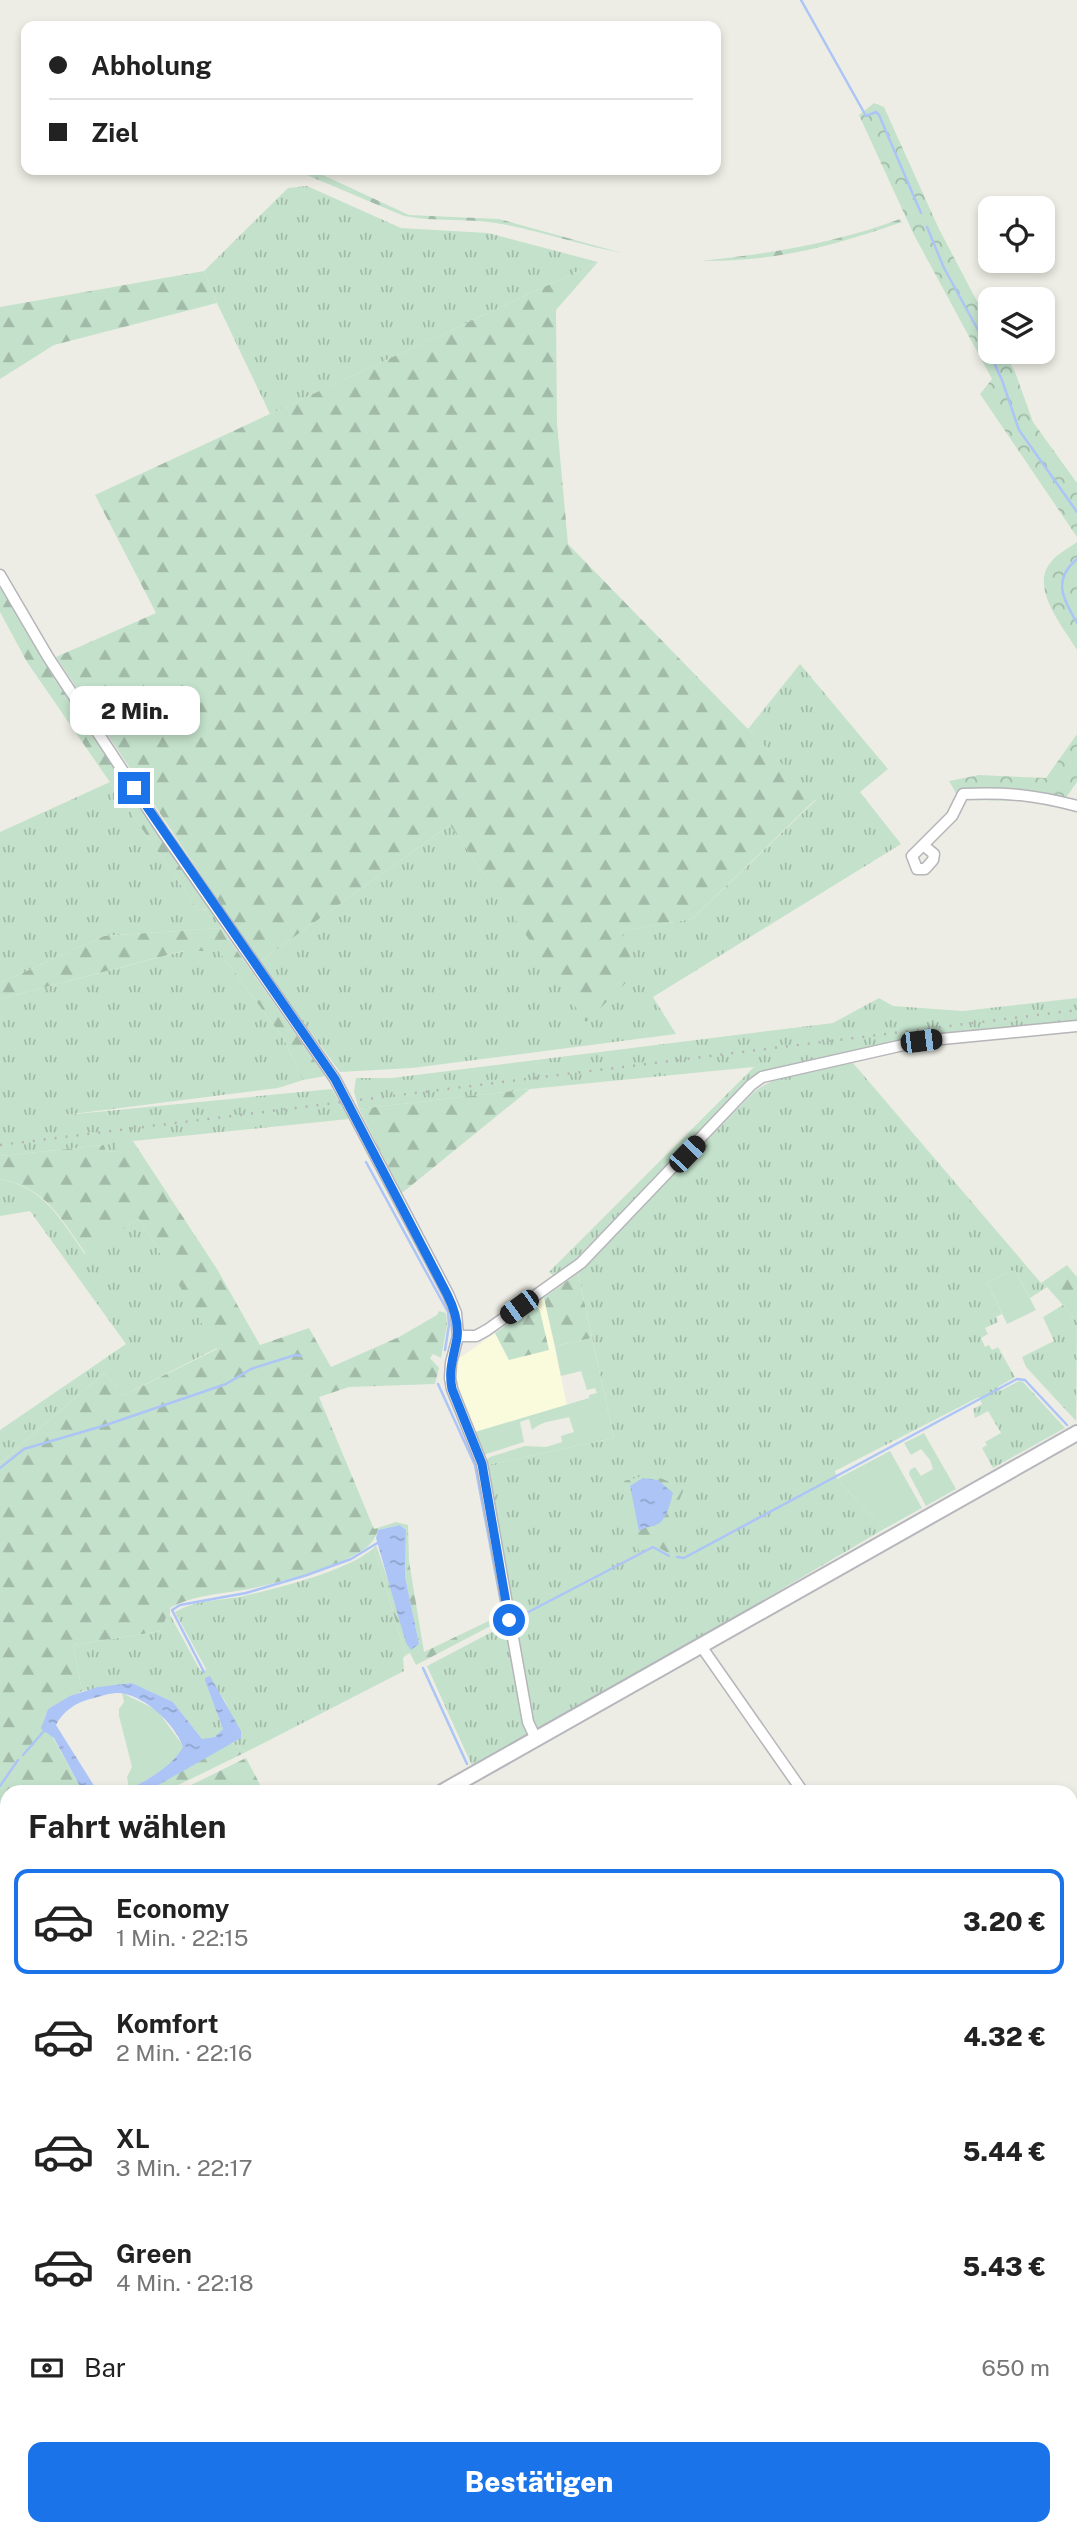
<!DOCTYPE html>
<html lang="de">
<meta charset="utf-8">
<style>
:root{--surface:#fff;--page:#f6f6f6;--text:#222;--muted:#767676;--line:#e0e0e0;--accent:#1a73e8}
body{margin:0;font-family:"Public Sans",sans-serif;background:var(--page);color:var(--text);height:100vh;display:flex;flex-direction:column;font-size:26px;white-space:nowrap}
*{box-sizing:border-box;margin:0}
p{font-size:23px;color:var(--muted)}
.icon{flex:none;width:38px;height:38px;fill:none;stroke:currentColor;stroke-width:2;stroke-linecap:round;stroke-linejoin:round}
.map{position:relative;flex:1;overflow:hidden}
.sheet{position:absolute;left:0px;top:1785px;width:1078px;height:751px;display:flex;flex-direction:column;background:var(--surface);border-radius:21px 21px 0 0;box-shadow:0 4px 10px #0003}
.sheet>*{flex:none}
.guide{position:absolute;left:21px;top:21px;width:700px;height:154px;border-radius:14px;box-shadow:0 4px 10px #0003;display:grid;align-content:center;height:154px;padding:0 28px;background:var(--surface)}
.fabs{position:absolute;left:978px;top:196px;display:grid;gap:14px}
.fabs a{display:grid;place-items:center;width:77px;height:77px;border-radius:14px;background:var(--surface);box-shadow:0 4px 10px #0003;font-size:35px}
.end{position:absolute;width:32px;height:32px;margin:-16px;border:9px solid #1a73e8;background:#fff;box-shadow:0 0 0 4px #fff}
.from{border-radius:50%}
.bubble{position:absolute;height:49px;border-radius:14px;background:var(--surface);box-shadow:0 4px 10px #0003;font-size:23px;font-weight:800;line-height:49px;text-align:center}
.car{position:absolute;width:21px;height:42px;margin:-21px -10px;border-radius:9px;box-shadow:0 0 5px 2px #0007;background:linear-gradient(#222 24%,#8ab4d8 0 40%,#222 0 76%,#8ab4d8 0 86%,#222 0)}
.guide b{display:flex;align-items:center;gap:24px;height:66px;font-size:26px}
.guide b+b{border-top:2px solid var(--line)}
.guide i{width:18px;height:18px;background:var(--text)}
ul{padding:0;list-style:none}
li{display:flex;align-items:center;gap:21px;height:105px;margin:0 14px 10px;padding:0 14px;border:4px solid transparent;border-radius:14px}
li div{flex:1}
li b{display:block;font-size:26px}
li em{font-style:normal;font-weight:800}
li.active{border-color:var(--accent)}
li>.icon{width:63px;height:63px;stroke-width:1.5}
h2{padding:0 28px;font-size:32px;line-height:84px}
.pay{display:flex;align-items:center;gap:18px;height:77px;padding:0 28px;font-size:26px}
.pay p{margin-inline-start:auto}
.cta{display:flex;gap:14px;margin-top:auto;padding:14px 28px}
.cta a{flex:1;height:80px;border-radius:14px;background:var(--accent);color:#fff;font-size:28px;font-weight:800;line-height:80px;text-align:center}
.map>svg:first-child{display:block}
</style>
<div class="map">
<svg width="1077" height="2535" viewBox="0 0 1077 2535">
<defs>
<pattern id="grass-tufts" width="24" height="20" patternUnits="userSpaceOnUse" patternTransform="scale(1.75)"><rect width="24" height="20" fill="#c4e2cb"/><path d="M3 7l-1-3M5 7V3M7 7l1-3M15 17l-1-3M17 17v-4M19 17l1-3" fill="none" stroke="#a2baa8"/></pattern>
<pattern id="forest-firs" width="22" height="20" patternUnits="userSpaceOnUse" patternTransform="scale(1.75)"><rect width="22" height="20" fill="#c4e2cb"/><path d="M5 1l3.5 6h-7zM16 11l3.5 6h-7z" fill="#a2baa8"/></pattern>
<pattern id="park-crowns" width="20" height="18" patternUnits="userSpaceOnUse" patternTransform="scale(1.75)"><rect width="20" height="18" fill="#c4e2cb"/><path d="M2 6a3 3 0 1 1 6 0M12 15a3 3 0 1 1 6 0" fill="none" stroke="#a2baa8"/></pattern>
<pattern id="water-ripples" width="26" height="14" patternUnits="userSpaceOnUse" patternTransform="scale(1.75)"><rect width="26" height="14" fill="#acc5f6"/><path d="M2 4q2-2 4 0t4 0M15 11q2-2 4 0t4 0" fill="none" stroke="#8fa3cb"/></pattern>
</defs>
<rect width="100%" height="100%" fill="#edede5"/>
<path fill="#fafadd" d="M544,1298L567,1405L475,1432L456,1379L457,1360L495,1333L509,1360L535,1304Z"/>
<path fill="url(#grass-tufts)" d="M307,186L401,228L488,233L598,262L270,414L217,303L204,271L288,188Z
M800,664L888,769L860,792L901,844L653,997L676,1034L412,1068L340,1072L259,962L450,825L586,1021L620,931L692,919L816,800L748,729Z
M110,782L198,910L211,909L221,928L104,936L0,983V832Z
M184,951H219L284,1039L303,1080L278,1088L65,1115L332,1089L349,1119L133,1141L118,1151L106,1152L104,1145L0,1156V999Z
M879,998L893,1006L963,1011L1077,998V1020L919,1038L761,1072L744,1086L572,1263L555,1277L549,1272L754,1067L530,1089L359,1109L354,1092L356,1078H392L833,1023Z
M853,1063L1041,1283L1047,1287L1030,1298L1015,1270L987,1282L1002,1314L996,1317L998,1322L985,1328L988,1334L981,1338L985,1347L989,1345L992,1350L998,1347L1015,1377L998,1387L1000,1391L1019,1381L1023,1382L1065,1428L993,1468L982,1448L987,1445L985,1442L1001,1433L988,1411L975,1418L973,1409L982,1404L979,1397L835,1471L837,1479L884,1529L536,1734L487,1465L614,1438L578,1273L754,1092C781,1071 819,1069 853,1063Z
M0,1179C45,1188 60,1219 85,1254L139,1218L217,1348L124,1395L104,1373L0,1463V1430L126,1344L30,1211L0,1216Z
M1063,1305L1077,1321L1076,1421L1026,1367L1022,1357L1054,1341L1043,1317Z
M374,1548L406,1655L403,1658L404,1671L246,1752L232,1743L236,1741C229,1712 231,1699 205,1681L223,1729C219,1737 211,1739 202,1739L173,1702L132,1683L82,1691L73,1645L161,1631L166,1616L170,1615L200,1670L204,1672L206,1669L175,1612C197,1599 224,1601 248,1595C282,1587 349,1570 374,1548Z
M507,1624L528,1738L473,1768L427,1666Z
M1071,1969L1077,1972V2105L1071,2108Z
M168,2529H219L216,2535H164Z"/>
<path fill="url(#forest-firs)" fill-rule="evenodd" d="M295,170H312L409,215L499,219L622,253C579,245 538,230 496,223C465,218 435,222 404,216Z
M900,219L902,222C833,246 775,262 701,261C769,254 836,243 900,219Z
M598,262L556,310L557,423L568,544L816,799L692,919L621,931L636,973L586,1022L450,825L259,962L56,657L156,613L95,495Z
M204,271L217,303L54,345L0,379V307Z
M0,586L42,658L211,909L198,910L27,662L0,612Z
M221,928L325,1076L303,1080L284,1039L219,951H183L0,999V983L104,936Z
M530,1089L402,1193L359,1109Z
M133,1141L217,1269L260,1345L309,1328L331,1367L399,1337L437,1315L439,1311L446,1313L447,1325L441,1358L433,1354L430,1358L439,1368L435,1384L349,1387L319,1397L374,1529L396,1522L408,1525L409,1561L424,1652L501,1615L502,1620L416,1665L410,1653L406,1655L374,1548L376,1545L400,1615L419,1644L405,1576L406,1530L400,1525L378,1530C376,1537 372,1543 366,1548C342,1566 284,1581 254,1588C225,1594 195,1594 170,1608V1615L166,1617L161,1631L73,1645L82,1691L48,1709L44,1721L83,1792H7V1888L0,1884V1463L104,1373L124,1395L217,1349L139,1218L86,1254C60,1218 47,1188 0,1179V1156L104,1145L106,1152L117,1151L116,1143Z
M1067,1265L1077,1277V1321L1047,1287L1041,1283Z
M578,1273L592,1338L555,1346L544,1298Z
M535,1304L540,1311L549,1350L509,1360L495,1333Z
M646,1475L663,1479L684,1489C675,1511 662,1533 676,1555L670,1554L654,1545L639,1552L624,1481ZM643,1478L673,1493L668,1511L639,1531L630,1486Z
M232,1743L246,1752L164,1792H146L221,1747Z
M246,1758L264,1792H177Z
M621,2529H655L650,2535H607Z"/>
<path fill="url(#park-crowns)" d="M874,103L884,107L939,229L990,326V352H1004L1015,372L1033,422L1077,483V537L980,394L992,379L914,235L859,115Z
M1077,542V650C1063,627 1029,587 1051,562C1057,554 1069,548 1077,542Z
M1077,734V782L1060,806L1028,801L960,800L949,781L979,775L1046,778Z"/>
<path fill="#c4e2cb" d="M1015,1270L1036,1310L1007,1324L987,1282Z
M592,1338L614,1438L487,1465L485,1461L490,1457L525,1446L546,1447L562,1442L561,1436L574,1432L569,1417C556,1421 543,1420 532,1430L529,1419L520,1422L524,1442L483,1455L475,1432L589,1398V1395L597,1393L595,1388L587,1390L581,1371L561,1376L555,1346Z
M924,1433L956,1489L926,1506L909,1474L910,1470L915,1467L921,1476L933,1469L930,1460L921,1449L911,1455L904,1443Z
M890,1451L922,1508L884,1529L837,1479Z
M122,1693L157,1710L184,1747C175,1763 147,1782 129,1788L127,1777L132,1767L119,1716V1709L124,1702Z"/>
<path fill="url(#water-ripples)" d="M643,1478L658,1480L673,1493C670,1503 667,1521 656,1525C650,1527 645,1527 639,1531L630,1486Z
M400,1525L406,1530L405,1576L419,1644L411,1650L406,1643L376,1538L378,1530Z
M210,1676L241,1731V1738L146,1792H121L130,1790L129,1788C147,1782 175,1763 183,1747C175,1724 143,1693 117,1693C109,1693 99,1697 90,1699C77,1702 62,1712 56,1725L93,1784L95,1792H83L54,1738L41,1729L48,1709L70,1696L98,1687L132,1683L173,1702L202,1739L215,1737L223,1729L205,1681V1678Z"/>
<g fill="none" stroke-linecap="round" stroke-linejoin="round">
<path stroke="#acc5f6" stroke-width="2.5" d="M801,0L866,116L876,112L879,115L921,213
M927,227L944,268L983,339L1002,380L1019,430L1077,512
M1077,559C1052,580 1063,598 1077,623
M366,1162L448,1312L449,1325L445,1350
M438,1384L475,1465L503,1613
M0,1468L24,1449L106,1425L226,1384L251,1369L295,1355L301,1356
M677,1557L684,1558L1017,1379L1025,1380L1067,1425
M515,1619L653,1547L669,1556
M423,1668L467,1764
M204,1672L172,1610L180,1605L246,1593L307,1575L351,1559L379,1542
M23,1755L44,1731
M0,1786L18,1760
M0,1868L7,1876
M224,2535L228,2529
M626,2535L635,2529
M643,2535L648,2529"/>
<path stroke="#acc5f6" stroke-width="18" d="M1071,2111L1077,2107
M0,2403L7,2405"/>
<g stroke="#b5b5ba" stroke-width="13">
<path id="street" d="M0,575L48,657L163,832L335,1079L448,1294L456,1313L458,1336L451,1363L450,1378L452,1389L482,1464L528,1722L536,1739
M923,845L934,854L933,860L925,869H917L912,856L952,816L963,794C1006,792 1036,795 1077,806
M458,1336H476L487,1330L581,1263L751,1085L762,1077L921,1041L1077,1026
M701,1646L803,1792
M1071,2263L1077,2270
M434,2535L441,2529"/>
</g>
<g stroke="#b6b7bd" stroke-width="18">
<path id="secondary" d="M442,1792L1077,1433
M0,1930L7,1933
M0,2144L7,2134"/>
</g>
<use href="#street" stroke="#fff" stroke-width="10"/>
<use href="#secondary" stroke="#fff" stroke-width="14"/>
<path stroke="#b5b5b6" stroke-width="2.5" stroke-dasharray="2 9" stroke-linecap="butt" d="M0,1145L1077,1010"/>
</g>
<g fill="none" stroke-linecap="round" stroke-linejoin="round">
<path stroke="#1a73e8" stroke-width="9" d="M134,788L335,1079L447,1294C454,1308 459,1322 457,1338C454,1356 448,1370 452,1389L482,1464L509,1620"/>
</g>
</svg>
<div class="fabs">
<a><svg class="icon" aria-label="locate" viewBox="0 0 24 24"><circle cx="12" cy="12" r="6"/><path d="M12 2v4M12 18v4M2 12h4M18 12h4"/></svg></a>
<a><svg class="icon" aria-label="layers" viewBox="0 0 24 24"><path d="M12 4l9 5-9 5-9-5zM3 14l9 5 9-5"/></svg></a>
</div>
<i class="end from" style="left:509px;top:1620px"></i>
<i class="end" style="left:134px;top:788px"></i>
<div class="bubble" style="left:70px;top:686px;width:130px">2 Min.</div>
<i class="car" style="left:921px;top:1041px;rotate:83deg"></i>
<i class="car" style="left:687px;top:1154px;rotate:44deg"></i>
<i class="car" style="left:519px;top:1307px;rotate:234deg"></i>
<div class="guide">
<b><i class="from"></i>Abholung</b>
<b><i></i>Ziel</b>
</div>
<section class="sheet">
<h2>Fahrt wählen</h2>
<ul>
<li class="active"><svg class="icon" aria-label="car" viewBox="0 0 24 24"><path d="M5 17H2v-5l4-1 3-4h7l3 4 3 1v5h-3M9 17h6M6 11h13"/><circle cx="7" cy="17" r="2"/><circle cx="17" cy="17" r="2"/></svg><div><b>Economy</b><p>1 Min. · 22:15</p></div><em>3.20 €</em></li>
<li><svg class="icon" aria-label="car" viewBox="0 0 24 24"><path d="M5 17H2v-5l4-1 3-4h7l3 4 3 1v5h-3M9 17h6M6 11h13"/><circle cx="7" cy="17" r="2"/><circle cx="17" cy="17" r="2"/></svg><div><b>Komfort</b><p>2 Min. · 22:16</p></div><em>4.32 €</em></li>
<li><svg class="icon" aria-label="car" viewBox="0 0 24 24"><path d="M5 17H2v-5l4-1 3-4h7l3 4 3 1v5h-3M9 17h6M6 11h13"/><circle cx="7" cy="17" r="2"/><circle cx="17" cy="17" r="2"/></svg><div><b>XL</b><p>3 Min. · 22:17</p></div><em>5.44 €</em></li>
<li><svg class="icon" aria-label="car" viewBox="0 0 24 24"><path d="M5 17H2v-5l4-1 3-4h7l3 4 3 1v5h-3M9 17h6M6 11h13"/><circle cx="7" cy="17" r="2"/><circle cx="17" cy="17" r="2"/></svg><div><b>Green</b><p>4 Min. · 22:18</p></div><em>5.43 €</em></li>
</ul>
<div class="pay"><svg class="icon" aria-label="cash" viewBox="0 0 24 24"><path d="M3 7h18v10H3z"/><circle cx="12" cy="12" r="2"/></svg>Bar<p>650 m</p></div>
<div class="cta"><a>Bestätigen</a></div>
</section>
</div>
